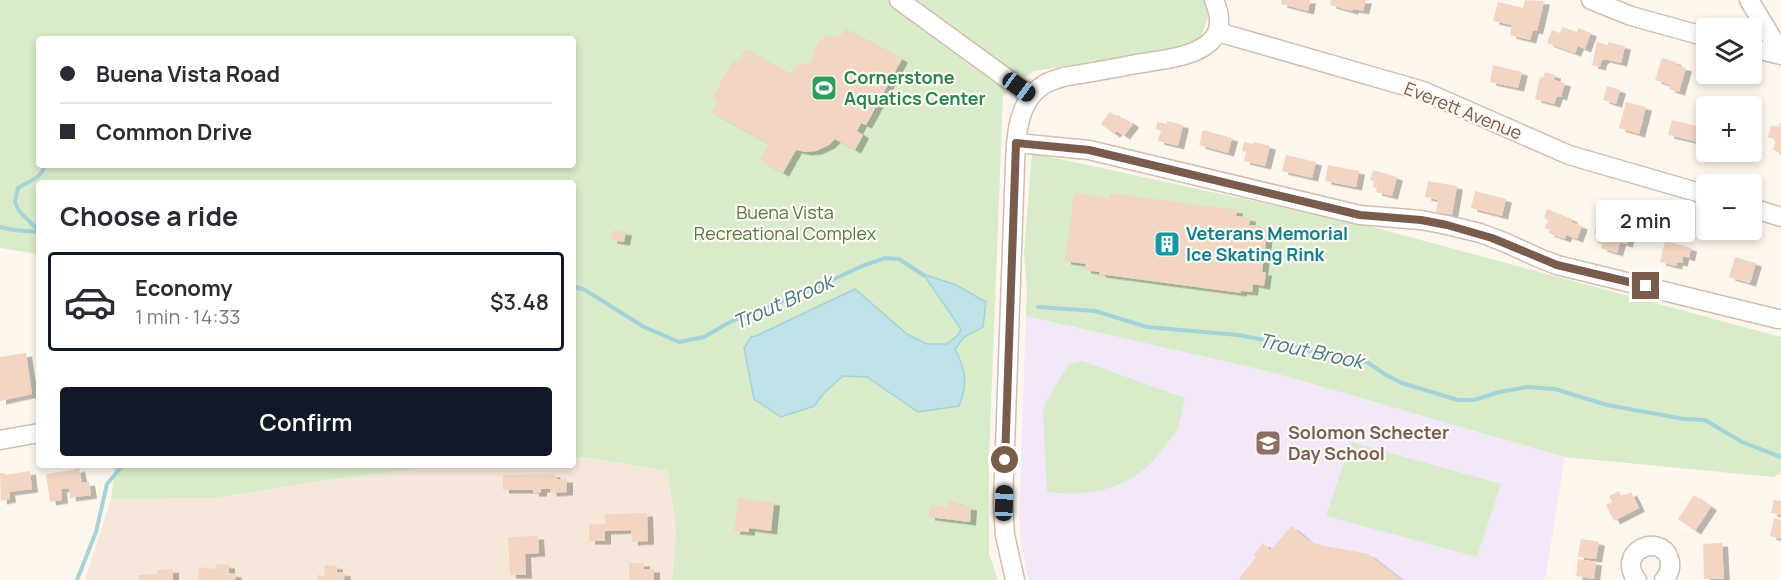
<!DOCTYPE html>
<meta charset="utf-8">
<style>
:root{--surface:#fff;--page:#f7f7f7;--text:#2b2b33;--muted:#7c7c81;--line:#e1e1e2;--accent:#111827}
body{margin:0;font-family:Manrope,sans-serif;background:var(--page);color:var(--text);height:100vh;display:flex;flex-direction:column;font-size:22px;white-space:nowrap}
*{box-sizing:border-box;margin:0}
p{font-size:20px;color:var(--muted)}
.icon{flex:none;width:33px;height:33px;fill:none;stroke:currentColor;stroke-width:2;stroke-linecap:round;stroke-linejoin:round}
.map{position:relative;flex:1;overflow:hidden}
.drawer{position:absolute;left:36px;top:180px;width:540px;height:288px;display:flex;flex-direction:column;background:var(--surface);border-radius:6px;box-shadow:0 3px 9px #0003}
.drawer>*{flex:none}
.guide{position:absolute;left:36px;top:36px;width:540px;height:132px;border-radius:6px;box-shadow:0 3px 9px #0003;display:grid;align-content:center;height:132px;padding:0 24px;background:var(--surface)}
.buttons{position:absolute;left:1696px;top:18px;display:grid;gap:12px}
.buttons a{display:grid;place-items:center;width:66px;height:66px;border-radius:6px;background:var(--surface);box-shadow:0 3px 9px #0003;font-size:30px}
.end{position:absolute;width:27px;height:27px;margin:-14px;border:8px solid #7a5c4d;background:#fff;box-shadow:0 0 0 3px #fff}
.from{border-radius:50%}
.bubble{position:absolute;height:42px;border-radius:6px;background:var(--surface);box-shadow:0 3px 9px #0003;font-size:20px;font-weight:600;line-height:42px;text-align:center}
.car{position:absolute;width:18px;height:36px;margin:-18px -9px;border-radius:8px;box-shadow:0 0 4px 2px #0007;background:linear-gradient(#222 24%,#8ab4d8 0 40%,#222 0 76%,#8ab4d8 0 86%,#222 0)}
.guide b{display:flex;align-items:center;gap:21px;height:57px;font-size:22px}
.guide b+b{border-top:2px solid var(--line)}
.guide i{width:15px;height:15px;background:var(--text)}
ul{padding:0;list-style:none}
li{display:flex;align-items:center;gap:18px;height:99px;margin:0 12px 9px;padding:0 12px;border:3px solid transparent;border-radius:6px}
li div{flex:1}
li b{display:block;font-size:22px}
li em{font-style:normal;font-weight:600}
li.on{border-color:var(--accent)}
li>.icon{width:54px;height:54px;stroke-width:1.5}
h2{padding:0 24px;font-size:27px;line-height:72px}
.action{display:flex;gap:12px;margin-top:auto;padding:12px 24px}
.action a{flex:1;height:69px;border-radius:6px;background:var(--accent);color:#fff;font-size:24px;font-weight:600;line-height:69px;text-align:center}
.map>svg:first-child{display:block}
</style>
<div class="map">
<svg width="1781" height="580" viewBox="0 0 1781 580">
<defs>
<filter id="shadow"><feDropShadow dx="6" dy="3.5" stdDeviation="0" flood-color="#0004"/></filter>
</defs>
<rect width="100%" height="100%" fill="#fdf6ec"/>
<path fill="#f5e8da" d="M582,457L668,471L676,531L672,580H85L111,499L214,498L307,483L444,465H573V458Z"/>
<path fill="#f3e8fa" d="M1026,316L1267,371L1565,457L1545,580H1028L1021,540L1019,517Z"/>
<path fill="#d8ecc9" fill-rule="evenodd" d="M0,0H1205L1211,11L1197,47L1152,52L1034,71L1003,96L989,459V554L998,580H672L676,531L668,471L582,457L573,458V183H39V254L0,248ZM39,39H573V165H39Z
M1032,153L1365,225L1781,337V473L1773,477L1565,457L1267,371L1026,316L1027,290L1024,253Z
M1082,361L1185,398C1182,408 1181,420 1177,430C1174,436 1167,443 1163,449C1132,489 1095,497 1047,492L1043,411L1046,401L1068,365Z
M1351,442L1501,484L1477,557L1326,516Z
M115,465H444L307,483L214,498L111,499Z"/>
<path fill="#bfe3e8" stroke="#a5d3da" stroke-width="1.5" d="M923,274L956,285L986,302L983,327L964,337L955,349C966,370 968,384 959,406L918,412L867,377L843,376L824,393L814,406L781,417L754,399L744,348L751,337L756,336L855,289L907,334L927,344H947L958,335L961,329Z"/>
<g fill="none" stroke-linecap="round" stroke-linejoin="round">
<path stroke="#a5d3da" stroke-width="4" d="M0,227L13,230L39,232
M39,231L19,211L15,202L18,188C29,181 41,179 45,165
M575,287L585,290L644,327L679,342L704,337L730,322L811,290L862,266L885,258L899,259L925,276
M1038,307L1095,311L1147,327L1238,335L1300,347L1319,354L1361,358L1386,375L1402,383L1458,400H1474L1499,392L1528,387L1555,389L1607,405L1684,419L1705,420L1742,442L1781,457
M77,580L96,532L107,484L123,465"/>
</g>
<path fill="#f3d5c3" filter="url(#shadow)" d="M1282,0H1310L1308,11L1281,4Z
M1331,0H1366L1363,11L1353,9L1352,11L1330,5Z
M1525,0L1544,1L1537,31L1533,30L1530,40L1510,35L1512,25L1493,21L1498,2L1523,8Z
M1562,27L1577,32L1578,28L1591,33L1585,49L1578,46L1575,53L1547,43L1552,30L1560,33Z
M845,28L902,59L866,125L861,123L857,131L863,135L855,150L835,139L829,145L816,151L806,152L796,150L783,173L760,160L769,144L711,112L718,100L713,97L733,60L738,63L745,49L791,74L797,65L812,62L815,48L820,40L828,35L840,37Z
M1597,42L1608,45V42L1625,46L1621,63L1604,59L1601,62L1600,67L1592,65Z
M1662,58L1676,62L1675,65L1686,68L1679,92L1669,89L1670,85L1655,80Z
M1493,65L1522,72L1518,88L1490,82Z
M1545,72L1555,75L1554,80L1565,83L1561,97L1557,96L1554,104L1535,99L1540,77L1543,78Z
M1607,86L1620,90L1616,104L1603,100Z
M1626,102L1646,107L1639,134L1619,128Z
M1110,112L1117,117L1118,115L1125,120L1126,119L1133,124L1124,136L1117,131L1114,134L1101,124Z
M1672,120L1706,128L1702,143L1668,135Z
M1167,121L1183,125L1178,146L1158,141L1161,131L1156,129L1157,122L1167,124Z
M1780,123H1781V153L1773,150L1776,140L1768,137L1771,125L1779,127Z
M1203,130L1232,138L1228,153L1199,145Z
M1244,142L1253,144L1254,142L1270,146L1265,166L1244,161L1246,152L1242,151Z
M1286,155L1316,162L1312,178L1282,171Z
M1328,165L1359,171L1356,187L1325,181Z
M1373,170L1397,177L1392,196L1376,192L1377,188L1373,187L1374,181L1370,180Z
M1428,181L1457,186L1452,215L1436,212L1438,200L1425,197Z
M1475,191L1506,199L1502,216L1471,208Z
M1074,193L1109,198L1110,193L1237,210L1236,216L1250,218L1249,225L1268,227L1262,272H1266L1264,286L1253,284L1252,292L1241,291V293L1099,274L1100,272L1085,270L1086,264L1065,261Z
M1547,209L1572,219L1571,222L1582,226L1577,239L1566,235L1565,239L1548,233L1550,230L1545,228L1548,220L1544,218Z
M1597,225L1629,235L1627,244L1620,242L1617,253L1601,248L1602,244L1598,243L1600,235L1594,233Z
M613,230L626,232L624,242L611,240Z
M1665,241L1691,248L1689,258L1683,256L1682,263L1677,262L1676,266L1660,262Z
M1735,257L1756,263L1750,283L1729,277Z
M26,353L32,394L0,401V357Z
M79,468L82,483L89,482L91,495L70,498L69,488L61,489L62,500L50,502L46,474L73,470Z
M30,471L32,489L9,492L10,499L1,501L0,473H5V475Z
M554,474L557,479H567V492L551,493L550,489H541V493H533V490H503V475Z
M1619,491L1622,497L1631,492L1639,508L1614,521L1606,505L1612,502L1609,496Z
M1694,495L1711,507L1695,531L1678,519Z
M738,498L774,502L771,531L749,528V532L734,531Z
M1774,500L1781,501V515L1771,513Z
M948,501L958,502V505L971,507L970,522L929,517L930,505L948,507Z
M647,513L648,541L632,542L631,530L605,531V541H589V524H605V514Z
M1774,518L1781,520V539L1770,536Z
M1291,526L1307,539L1316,544L1368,554L1402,580H1238L1256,557L1254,555L1263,543L1271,550Z
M538,536L539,553L525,554L526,575H510L508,537Z
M1581,539L1599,542L1596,559L1578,557Z
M1722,543L1724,579H1704L1703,544Z
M1578,559L1596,562L1594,579L1576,576Z
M629,563H644V569H654V580H629Z
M216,564L229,565V573L236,574L235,580H198L199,567L215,569Z
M325,565L337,566V572L345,573L344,580H317V575L324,576Z
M173,569V580H139L138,575L157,574V570Z"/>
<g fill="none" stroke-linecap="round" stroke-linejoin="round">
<g stroke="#d1beb0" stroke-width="21">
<path id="minor" d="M899,0L1031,96
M1591,0L1631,16L1707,37
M1749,0L1781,53
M1218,32L1423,91L1569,155L1707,195
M1752,48L1781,55
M1016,143L1089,150L1360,215L1421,220L1447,225L1480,233L1504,242L1539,258L1557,265L1778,319
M1752,208L1781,217
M0,440L39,433
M1015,580L1005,535L1003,503L1015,165C1016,137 1017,100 1045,84C1050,81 1057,79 1063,77C1087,73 1111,69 1136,64C1158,60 1193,58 1210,42C1223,31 1220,14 1214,0
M1637,580C1615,552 1659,532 1669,558C1672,567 1669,574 1664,580"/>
</g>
<use href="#minor" stroke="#fff" stroke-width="18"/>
</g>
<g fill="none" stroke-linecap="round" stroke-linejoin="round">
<path stroke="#7a5c4d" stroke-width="8" d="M1005,460L1016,143L1089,150L1360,215L1421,220L1447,225L1492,238L1557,265L1646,286"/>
</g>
<defs>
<g id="stadium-square" transform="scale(1.35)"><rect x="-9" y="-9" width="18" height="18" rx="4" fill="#2e9e5b" stroke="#fffaf3"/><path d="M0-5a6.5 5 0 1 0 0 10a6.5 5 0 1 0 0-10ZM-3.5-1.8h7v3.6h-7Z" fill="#fff"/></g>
<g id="building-square" transform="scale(1.35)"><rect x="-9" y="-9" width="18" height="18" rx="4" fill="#0f9aa8" stroke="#fffaf3"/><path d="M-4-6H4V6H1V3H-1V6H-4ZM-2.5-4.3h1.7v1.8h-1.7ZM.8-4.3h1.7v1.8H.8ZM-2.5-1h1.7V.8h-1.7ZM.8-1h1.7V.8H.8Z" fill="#fff"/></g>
<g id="school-square" transform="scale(1.35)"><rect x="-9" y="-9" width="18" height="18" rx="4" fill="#8d6e63" stroke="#fffaf3"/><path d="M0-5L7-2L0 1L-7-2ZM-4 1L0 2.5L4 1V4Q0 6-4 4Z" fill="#fff"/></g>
</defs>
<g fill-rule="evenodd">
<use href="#stadium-square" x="824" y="88"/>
<use href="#building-square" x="1167" y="244"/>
<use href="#school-square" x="1268" y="443"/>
</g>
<g text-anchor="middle" stroke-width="4.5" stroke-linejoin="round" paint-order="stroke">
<g font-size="18" font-weight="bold" fill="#27864d" stroke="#fffaf3" text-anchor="start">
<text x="844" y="84">Cornerstone<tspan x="844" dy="21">Aquatics Center</tspan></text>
</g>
<g font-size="18" fill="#7a5c4d" stroke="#fffaf3">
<text transform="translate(1463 111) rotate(22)" y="6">Everett Avenue</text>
</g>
<g font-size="18" fill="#537a41" stroke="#fffaf3">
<text x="785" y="219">Buena Vista<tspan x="785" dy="21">Recreational Complex</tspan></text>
</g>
<g font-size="18" font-weight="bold" fill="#0d838f" stroke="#fffaf3" text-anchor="start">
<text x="1186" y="240">Veterans Memorial<tspan x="1186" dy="21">Ice Skating Rink</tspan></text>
</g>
<g font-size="18" font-weight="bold" fill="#785e54" stroke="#fffaf3" text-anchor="start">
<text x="1288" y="439">Solomon Schecter<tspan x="1288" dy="21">Day School</tspan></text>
</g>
<g font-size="20" font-style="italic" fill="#437c86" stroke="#fffaf3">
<text transform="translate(783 302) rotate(-24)" y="7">Trout Brook</text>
<text transform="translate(1311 351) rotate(12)" y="7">Trout Brook</text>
</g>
</g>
</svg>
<div class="buttons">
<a><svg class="icon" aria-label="layers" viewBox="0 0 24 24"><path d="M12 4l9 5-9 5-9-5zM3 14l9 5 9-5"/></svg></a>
<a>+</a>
<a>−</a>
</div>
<i class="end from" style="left:1005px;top:460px"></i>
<i class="end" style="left:1646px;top:286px"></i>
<div class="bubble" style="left:1596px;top:200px;width:99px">2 min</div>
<i class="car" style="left:1019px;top:87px;rotate:126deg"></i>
<i class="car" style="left:1004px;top:503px;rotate:2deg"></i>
<div class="guide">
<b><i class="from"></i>Buena Vista Road</b>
<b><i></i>Common Drive</b>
</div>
<section class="drawer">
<h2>Choose a ride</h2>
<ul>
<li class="on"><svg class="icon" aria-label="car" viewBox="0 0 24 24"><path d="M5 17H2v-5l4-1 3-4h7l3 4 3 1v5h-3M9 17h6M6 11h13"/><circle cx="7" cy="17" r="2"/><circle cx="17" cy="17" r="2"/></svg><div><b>Economy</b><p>1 min · 14:33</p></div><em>$3.48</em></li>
</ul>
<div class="action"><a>Confirm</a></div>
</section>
</div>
